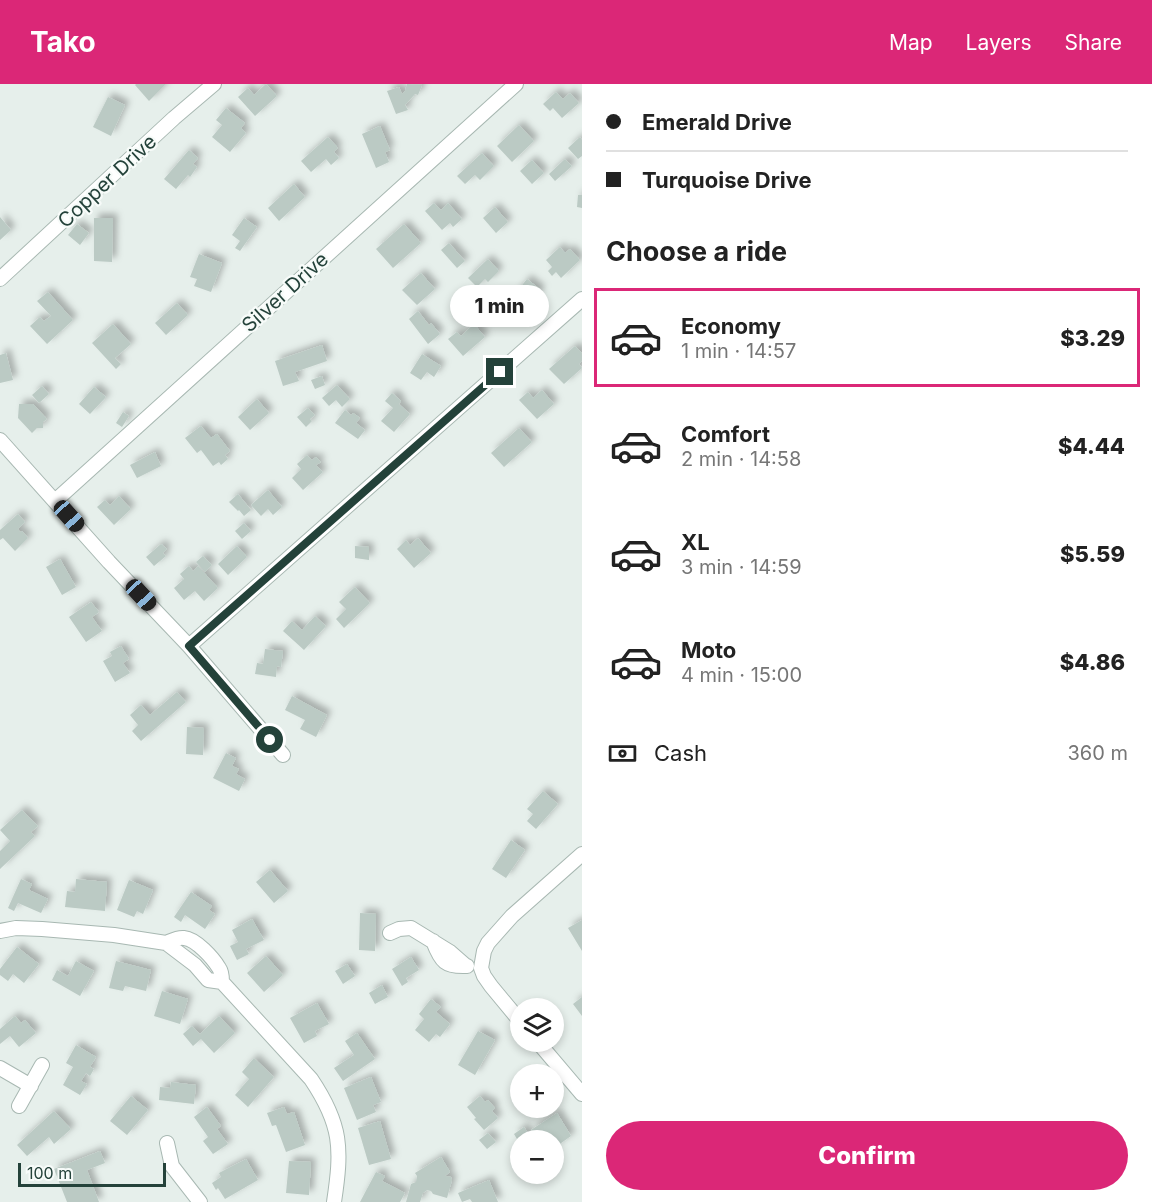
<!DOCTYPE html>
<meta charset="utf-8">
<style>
:root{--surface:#fff;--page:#f6f6f6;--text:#222;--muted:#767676;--line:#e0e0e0;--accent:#db2777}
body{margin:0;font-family:Inter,sans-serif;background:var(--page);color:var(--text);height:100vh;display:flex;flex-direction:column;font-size:22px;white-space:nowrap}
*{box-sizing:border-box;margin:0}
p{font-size:20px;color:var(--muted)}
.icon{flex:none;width:33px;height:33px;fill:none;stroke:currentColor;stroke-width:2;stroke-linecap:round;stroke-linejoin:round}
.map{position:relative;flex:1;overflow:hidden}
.panel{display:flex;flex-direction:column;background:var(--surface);width:570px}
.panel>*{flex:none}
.guide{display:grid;align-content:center;height:132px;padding:0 24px;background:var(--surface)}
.tools{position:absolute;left:510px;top:914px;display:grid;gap:12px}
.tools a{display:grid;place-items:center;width:54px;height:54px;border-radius:50%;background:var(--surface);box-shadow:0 3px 9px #0003;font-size:30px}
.scale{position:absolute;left:18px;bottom:15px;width:148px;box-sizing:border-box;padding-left:6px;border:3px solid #24423a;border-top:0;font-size:16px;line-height:21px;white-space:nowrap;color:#24423a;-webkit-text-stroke:4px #f7fbf9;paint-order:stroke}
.end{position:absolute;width:27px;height:27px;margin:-14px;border:8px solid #24423a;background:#fff;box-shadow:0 0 0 3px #fff}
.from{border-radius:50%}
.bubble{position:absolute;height:42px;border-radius:21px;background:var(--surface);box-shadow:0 3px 9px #0003;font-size:20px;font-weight:800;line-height:42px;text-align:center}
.car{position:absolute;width:18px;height:36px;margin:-18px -9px;border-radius:8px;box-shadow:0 0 4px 2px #0007;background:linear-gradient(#222 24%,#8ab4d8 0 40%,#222 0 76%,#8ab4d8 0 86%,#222 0)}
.guide b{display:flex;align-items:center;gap:21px;height:57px;font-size:22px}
.guide b+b{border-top:2px solid var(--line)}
.guide i{width:15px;height:15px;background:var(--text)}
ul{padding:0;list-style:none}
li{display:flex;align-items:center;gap:18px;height:99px;margin:0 12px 9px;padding:0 12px;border:3px solid transparent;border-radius:0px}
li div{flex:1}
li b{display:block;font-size:22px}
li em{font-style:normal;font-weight:800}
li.active{border-color:var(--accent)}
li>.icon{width:54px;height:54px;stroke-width:1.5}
h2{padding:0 24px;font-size:27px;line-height:72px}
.pay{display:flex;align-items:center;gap:15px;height:66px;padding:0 24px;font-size:22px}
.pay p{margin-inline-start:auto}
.action{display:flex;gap:12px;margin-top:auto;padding:12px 24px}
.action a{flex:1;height:69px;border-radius:36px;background:var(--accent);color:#fff;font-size:24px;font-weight:800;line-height:69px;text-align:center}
header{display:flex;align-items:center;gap:36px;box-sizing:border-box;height:84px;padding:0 30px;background:var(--accent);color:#fff}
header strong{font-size:28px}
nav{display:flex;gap:33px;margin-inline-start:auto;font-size:21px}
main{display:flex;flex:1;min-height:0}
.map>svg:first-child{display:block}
</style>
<header>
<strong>Tako</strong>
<nav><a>Map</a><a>Layers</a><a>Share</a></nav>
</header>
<main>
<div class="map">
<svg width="582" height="1118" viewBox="0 0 582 1118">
<defs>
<filter id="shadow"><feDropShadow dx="4.5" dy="-4.5" stdDeviation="3" flood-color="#0004"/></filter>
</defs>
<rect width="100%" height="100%" fill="#e6efeb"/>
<path fill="#bbcac4" filter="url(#shadow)" d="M136,0H166L149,17L135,1Z
M266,0L277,12L255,32L238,13L248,4L254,11Z
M407,0L422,1L418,11L415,10L405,21L408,26L396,30L387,7L399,3L402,10L405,7Z
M556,8L563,15L570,9L579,19L562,34L553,24L550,27L543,20Z
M108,13L125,21L111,52L93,43Z
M226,24L245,39L241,44L246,49L230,68L212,53L222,41L216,36Z
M519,41L534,57L512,78L497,62Z
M380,42L390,66L385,68L389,78L376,84L362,50Z
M328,53L338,64L334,68L339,74L331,81L326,75L311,88L301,77Z
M580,53L582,56V72L578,75L568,64Z
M189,66L198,74L193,80L197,83L190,93L188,91L176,105L164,95Z
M482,69L494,82L480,96L475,91L465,100L457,92Z
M565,75L572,82L555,97L549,90Z
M532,76L544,89L532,100L520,87Z
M294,100L305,113L279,137L268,124Z
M578,111H582V124L577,123Z
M434,119L441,126L448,119L462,135L453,143L450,139L442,146L425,127Z
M495,123L508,138L496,149L483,134Z
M0,133L11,146L0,156Z
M94,134H113L112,178L94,177Z
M244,134L257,143L240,167L235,164L240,157L232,151Z
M77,140L89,149L80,161L68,151Z
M404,140L421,159L393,184L376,165Z
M449,159L465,177L457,184L441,166Z
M560,163L565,169L570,165L580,176L561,194L556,188L552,192L548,187L552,183L546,176Z
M199,170L222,179L211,208L194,202L197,195L190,193Z
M488,175L499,187L488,198L485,195L477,203L468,194Z
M421,189L435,205L417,221L402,206Z
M527,195L541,206L525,226L516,219L520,214L515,210Z
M48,208L73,236L47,260L30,242L40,233L44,237L51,232L37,217Z
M177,219L188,231L166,251L155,239Z
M418,227L429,241L431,239L440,250L428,260L409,235Z
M113,240L131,260L115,274L121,280L116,285L92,259Z
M474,240L485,253L463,272L448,255L457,248L461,252Z
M322,261L327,277L295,288L299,297L283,302L275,277Z
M575,262L582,269V277L579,280L582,284L564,300L549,285Z
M6,269L13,296L0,299V271Z
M422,270L441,282L434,293L427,288L421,296L410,289Z
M322,292L325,301L315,305L311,296Z
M337,301L350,315L342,323L336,316L329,322L322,314Z
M42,302L49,310L39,319L32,311Z
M94,303L106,313L90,330L79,320Z
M542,306L554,320L537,335L519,316L528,308L533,314Z
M392,309L401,317L399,320L410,330L394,348L381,337L393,324L385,317Z
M257,315L269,329L250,346L238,333Z
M19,320H33L47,335L43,338V344H37L32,349L18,334Z
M308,324L315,331L310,335L312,337L306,343L297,333Z
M345,326L351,331L353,329L360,334L356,339L365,346L358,355L335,339Z
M123,328L129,332L122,343L116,339Z
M201,342L211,354L217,350L230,367L225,371L228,375L221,381L219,378L213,382L201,366L197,369L185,354Z
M519,344L532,358L504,383L491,369Z
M155,368L161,382L137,394L130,381Z
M307,371L312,376L316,373L321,378L316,381L323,388L303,406L292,394L301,385L297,380Z
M268,406L282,423L273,431L268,425L261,432L251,421Z
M238,410L251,426L244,432L239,426L238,427L229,418Z
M119,412L131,425L114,441L97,423L105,416L110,421Z
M18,430L25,438L18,445L20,448L22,447L28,454L15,467L3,454L0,456V446Z
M244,439L251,447L242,455L235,447Z
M418,454L431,469L414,484L397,465L406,456L410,461Z
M161,460L167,465L163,469L166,472L154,482L146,473Z
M237,462L247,473L228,491L218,480Z
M355,462L369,463V476L355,474Z
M203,472L212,481L205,488L196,478Z
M60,475L76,503L62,511L46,483Z
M189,482L193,487L198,482L218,504L204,517L195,507L184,516L174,504L184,495L180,490Z
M355,503L370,519L344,544L336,535L346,525L339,518Z
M91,518L99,528L92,533L102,547L86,558L69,533Z
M315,532L326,542L304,566L283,547L292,537L302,546Z
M121,562L129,575L123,579L130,589L115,598L103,577L112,572L110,568Z
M265,565L283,567L281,583L277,582L276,593L255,590L257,579L263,580Z
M177,608L186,618L141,657L132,647L138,641L130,631L141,621L150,631Z
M292,612L327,631L316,653L300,645L305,636L285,626Z
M187,643L204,644L203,671L186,670Z
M226,669L236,674L232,682L239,685L236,690L245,695L239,707L213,694Z
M543,707L558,720L536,745L527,737L533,730L527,725Z
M22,726L38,742L31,748L35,752L0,785V767L10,757L0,746Z
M511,756L525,766L506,794L492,785Z
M270,786L288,807L274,819L256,798Z
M21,795L32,800L29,806L48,815L41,829L18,819L14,827L8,824Z
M76,795L107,798L105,827L65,823L67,807L75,808Z
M129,796L153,806L143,830L137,827L134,833L117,826Z
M191,808L212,822L209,826L215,830L205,845L185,831L181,838L174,833Z
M360,829L376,830L375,867L359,866Z
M252,835L264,856L246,865L249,870L237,876L230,862L238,858L232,846Z
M582,836V867L568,844Z
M17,863L39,880L24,899L13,890L8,897L0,891V885Z
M266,872L283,891L264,908L247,889Z
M411,873L419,886L406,894L408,898L402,902L392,885Z
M76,877L94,887L80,912L52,896L57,886L68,892Z
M116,877L151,886L146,907L125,902L123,907L109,904Z
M347,880L355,892L343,900L335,887Z
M382,901L388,913L375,920L369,909Z
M162,907L188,915L180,940L154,932Z
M582,913V932L573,920Z
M431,915L441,923L436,928L450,940L440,953L436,950L429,958L415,946L424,935L419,930Z
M317,919L329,940L315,947L317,952L304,959L290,934Z
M15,932L21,939L25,936L36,949L19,963L10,952L0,960V945Z
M219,932L235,949L214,969L201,955L193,962L183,950L192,942L200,950Z
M478,947L495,956L475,991L458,981Z
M357,949L375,975L343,997L334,984L354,971L345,957Z
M76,961L96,973L90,983L94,985L90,992L86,989L81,997L87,1000L80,1011L63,1001L73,983L66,979Z
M254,974L274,993L248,1023L235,1011L249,995L242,988Z
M371,993L381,1018L373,1021L376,1028L357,1036L344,1004Z
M171,998L196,1001L194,1020L159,1016L160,1003L170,1004Z
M131,1012L148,1026L127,1051L110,1037Z
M480,1012L485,1018L488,1016L495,1024L492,1027L498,1034L484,1046L474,1035L476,1034L467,1023Z
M207,1023L221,1042L217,1045L228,1060L213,1070L203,1057L208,1053L194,1033Z
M284,1023L287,1030L294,1028L305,1061L286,1068L276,1041L272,1042L267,1029Z
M54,1027L71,1045L54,1060L49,1053L27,1072L17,1061Z
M557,1029L571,1052L554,1064V1056H549L548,1054L546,1056H537L531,1046Z
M380,1037L391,1075L369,1081L358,1044Z
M524,1043L532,1055L530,1056H520V1060L514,1050Z
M488,1049L496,1058L487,1065L479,1056Z
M100,1067L105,1079L87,1086L99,1118H67L54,1085Z
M441,1073L450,1088L445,1092L451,1093L452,1096L447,1114L433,1110L431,1107L427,1106L423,1109L420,1118H406L411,1100L416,1098L417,1092L415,1089Z
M246,1075L258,1096L225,1115L218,1104L216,1106L212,1099L221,1093L219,1089Z
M289,1077L311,1078L309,1111L286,1109Z
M376,1088L385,1092L382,1097L405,1109L400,1118H360Z
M489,1096L498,1118H472L470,1115L462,1118L458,1109Z"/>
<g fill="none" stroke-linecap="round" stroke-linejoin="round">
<g stroke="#a8b8b2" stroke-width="16">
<path id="minor" d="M0,195L174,34L214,0
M0,356L109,478L189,562L283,671
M55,417L516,0
M189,562L582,215
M0,847L16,844L42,845L114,851L166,859L195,881L208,896L222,898
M390,849L399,845L411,844L450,868L466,882
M433,857C441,878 445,883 467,882
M166,859C171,857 178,853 184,854C196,855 213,874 219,884C222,888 222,893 222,898L311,995C342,1041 342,1065 334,1118
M520,937L491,902L484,892L481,884L484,867L488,859L512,832L582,770
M537,957L582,1010
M0,984L31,1002
M19,1022L42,981
M167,1059L172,1082L200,1118"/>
</g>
<use href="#minor" stroke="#fff" stroke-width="14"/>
</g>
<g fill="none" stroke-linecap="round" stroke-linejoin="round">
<path stroke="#24423a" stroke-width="8" d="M270,656L189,562L500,288"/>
</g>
<g text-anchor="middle" stroke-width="4.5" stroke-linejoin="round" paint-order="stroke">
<g font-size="20" fill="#24423a" stroke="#f7fbf9">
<text transform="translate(107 97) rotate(-43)" y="7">Copper Drive</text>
<text transform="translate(285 208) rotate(-42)" y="7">Silver Drive</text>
</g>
</g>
</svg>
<div class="tools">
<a><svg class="icon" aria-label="layers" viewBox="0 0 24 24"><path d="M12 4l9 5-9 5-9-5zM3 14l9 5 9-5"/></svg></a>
<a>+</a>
<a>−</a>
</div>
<div class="scale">100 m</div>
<i class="end from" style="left:270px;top:656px"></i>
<i class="end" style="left:500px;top:288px"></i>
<div class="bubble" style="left:450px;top:201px;width:99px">1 min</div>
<i class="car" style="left:69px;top:432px;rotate:138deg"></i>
<i class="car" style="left:141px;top:511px;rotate:137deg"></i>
</div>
<section class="panel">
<div class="guide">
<b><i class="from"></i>Emerald Drive</b>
<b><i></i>Turquoise Drive</b>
</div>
<h2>Choose a ride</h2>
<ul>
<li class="active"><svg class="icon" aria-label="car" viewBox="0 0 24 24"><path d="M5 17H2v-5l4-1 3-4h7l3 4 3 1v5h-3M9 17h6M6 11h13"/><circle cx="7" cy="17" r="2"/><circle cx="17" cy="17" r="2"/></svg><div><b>Economy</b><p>1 min · 14:57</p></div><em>$3.29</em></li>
<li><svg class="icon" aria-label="car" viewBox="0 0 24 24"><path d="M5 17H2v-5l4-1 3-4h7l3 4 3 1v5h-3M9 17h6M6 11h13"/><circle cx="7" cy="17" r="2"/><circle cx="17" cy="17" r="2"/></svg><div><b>Comfort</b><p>2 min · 14:58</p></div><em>$4.44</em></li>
<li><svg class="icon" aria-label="car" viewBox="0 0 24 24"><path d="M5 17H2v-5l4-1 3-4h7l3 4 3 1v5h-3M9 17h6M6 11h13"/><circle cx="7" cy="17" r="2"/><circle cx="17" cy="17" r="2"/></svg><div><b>XL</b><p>3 min · 14:59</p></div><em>$5.59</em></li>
<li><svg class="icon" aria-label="car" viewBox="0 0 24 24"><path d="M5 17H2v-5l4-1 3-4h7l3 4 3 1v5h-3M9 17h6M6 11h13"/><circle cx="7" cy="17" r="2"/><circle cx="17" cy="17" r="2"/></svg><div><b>Moto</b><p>4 min · 15:00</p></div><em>$4.86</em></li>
</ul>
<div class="pay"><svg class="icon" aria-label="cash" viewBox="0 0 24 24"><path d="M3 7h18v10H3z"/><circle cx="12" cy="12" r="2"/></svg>Cash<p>360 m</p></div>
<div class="action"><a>Confirm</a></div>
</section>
</main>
